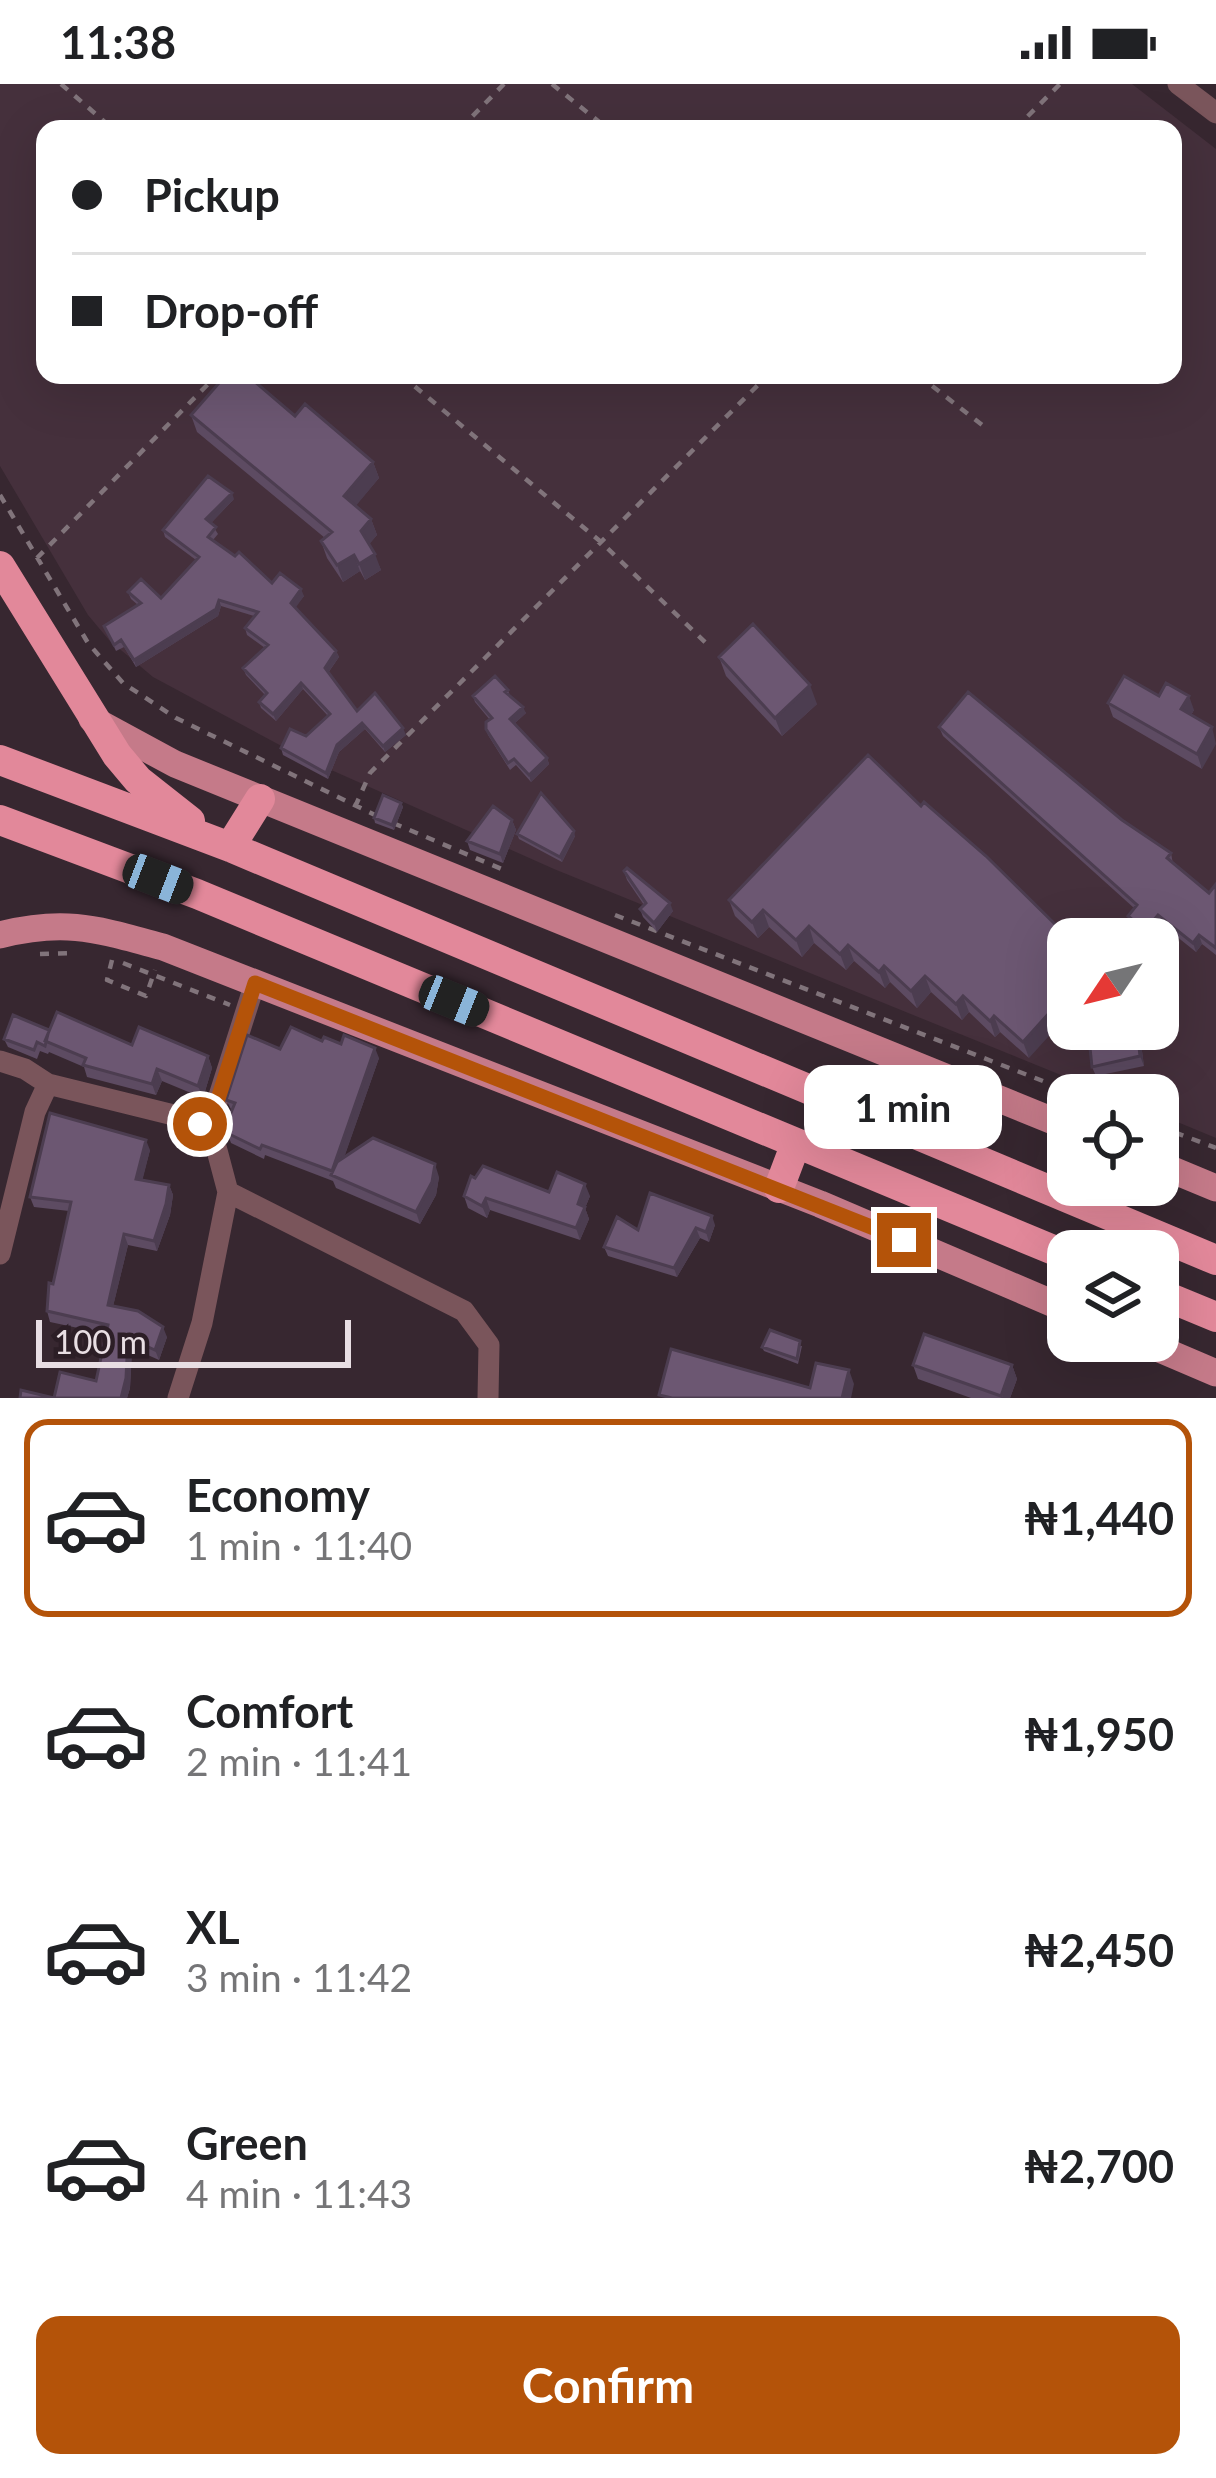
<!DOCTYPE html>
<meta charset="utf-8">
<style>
:root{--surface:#fff;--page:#f2f2f2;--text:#202124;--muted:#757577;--line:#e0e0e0;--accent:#b45309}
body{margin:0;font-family:Lato,sans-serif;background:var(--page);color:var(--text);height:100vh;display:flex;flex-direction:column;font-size:45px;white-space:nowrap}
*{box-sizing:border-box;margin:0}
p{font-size:39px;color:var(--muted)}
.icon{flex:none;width:66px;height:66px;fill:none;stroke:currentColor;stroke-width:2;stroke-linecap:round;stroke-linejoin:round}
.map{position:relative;height:1314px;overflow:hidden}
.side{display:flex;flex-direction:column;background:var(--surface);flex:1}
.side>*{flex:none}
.guide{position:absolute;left:36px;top:36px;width:1146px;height:264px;border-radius:24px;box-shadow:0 12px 48px #0002;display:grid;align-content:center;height:264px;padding:0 36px;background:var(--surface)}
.needle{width:78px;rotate:235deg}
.fabs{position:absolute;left:1047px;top:834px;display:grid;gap:24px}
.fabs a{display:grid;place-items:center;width:132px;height:132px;border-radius:24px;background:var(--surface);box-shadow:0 12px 48px #0002;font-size:60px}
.scale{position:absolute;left:36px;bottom:30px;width:315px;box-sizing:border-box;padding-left:12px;border:6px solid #e8dee3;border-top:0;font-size:33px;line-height:42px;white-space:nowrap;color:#e8dee3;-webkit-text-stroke:9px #2c1e26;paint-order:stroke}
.end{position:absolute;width:54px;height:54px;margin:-27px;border:15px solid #b45309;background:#fff;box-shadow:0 0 0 6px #fff}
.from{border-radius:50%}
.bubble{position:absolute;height:84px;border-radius:24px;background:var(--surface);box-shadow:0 12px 48px #0002;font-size:39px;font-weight:700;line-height:84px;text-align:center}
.car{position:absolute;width:36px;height:72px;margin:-36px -18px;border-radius:15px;box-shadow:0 0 9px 3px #0007;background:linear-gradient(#222 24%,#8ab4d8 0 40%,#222 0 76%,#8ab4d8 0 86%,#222 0)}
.guide b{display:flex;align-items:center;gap:42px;height:114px;font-size:45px}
.guide b+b{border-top:3px solid var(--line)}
.guide i{width:30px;height:30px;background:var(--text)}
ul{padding:21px 0 0;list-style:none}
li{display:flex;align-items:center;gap:36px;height:198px;margin:0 24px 18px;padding:0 12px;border:6px solid transparent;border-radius:24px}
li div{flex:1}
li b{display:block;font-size:45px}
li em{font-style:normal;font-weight:700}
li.active{border-color:var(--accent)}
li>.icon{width:108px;height:108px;stroke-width:1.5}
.primary-button{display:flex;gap:24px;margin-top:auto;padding:24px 36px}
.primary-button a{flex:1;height:138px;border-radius:24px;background:var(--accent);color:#fff;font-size:48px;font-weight:700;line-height:138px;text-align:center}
.status{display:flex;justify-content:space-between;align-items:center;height:84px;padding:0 60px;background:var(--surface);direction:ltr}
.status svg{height:33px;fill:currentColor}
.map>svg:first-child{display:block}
</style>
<div class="status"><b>11:38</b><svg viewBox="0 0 49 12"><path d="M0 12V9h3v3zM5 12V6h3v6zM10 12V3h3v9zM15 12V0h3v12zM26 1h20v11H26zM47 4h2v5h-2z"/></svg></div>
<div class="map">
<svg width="1216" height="1314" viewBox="0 0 1216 1314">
<rect width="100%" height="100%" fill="#372730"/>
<path fill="#45303c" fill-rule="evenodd" d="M0,0H1132L1216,65V1054L1158,1030V1011H1110L554,785L302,673L153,593L109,556L88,531L0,382ZM45,45H1173V291H45ZM1068,855H1158V945H1068Z"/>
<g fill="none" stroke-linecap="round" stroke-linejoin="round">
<path stroke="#81747b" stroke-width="4.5" stroke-dasharray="9 9" stroke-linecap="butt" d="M61,0L113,45
M552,0L608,45
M460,45L504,0
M1015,45L1060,0
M401,291L601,458L710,563
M918,291L986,344
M0,411L88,559L123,599L176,634L377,732
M37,474L217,291
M355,723L370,689L768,291
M393,739L504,786
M615,831L1079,1011
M40,870L71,869
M112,876L107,896L146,912L155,886
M123,879L230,921
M1158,1042L1216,1064"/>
<path stroke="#7a555b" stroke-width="21" d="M1178,0L1216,29
M0,977L25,985L48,1000L35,1028L0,1170
M48,1000L210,1040L255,899
M228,1108L464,1227L489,1261L488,1314
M178,1314L202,1239L228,1108L210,1040"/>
<path stroke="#c57a89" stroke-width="27" d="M92,635L175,680L1068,1043
M0,851C67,834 99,846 163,863L820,1120L1068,1226
M1158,1080L1216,1104
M1141,1257L1216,1289"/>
<path stroke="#e2889a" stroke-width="30" d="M0,482L117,671L138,696L190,737
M0,676L230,763L1216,1176
M0,736L197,810L1068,1172
M230,763L260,715
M779,1104L796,1059
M1158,1209L1216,1233"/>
</g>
<path fill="#5d4b62" d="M191,331L295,332L373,378L379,394L355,422L371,435L377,451L369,460L381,486L365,496L360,487L343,498L327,474L321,457L325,454L197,348Z
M234,415L211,439L218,450L213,456L272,499L304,512L295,523L336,567L339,573L328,589L357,627L406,651L385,668L365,645L339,668L328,695L283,671L281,664L306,652L328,632L303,605L276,637L261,624L259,618L265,611L246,591L243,584L265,564L247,551L245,544L254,532L221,522L218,532L136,583L124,563L116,567L104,542L138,521L131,515L128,508L161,514L196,476L165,453L163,446Z
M719,573L817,620L782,652L726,592Z
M508,606L510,612L526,629L515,639L547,674L549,680L531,698L516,681L510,686L488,651L486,645L490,636L475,618L473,612Z
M1159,612L1194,626L1191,631L1202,685L1113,633L1108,619Z
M939,643L1122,736L1171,769L1173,780L1209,809L1216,800V871L1202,860L1196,868L1161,840L1149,855L1131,841L1128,832L1134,824L943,652Z
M401,719L403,723L394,746L375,739L374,734Z
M921,722L986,772L1029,974L1000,948L995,953L969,928L962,936L931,908L917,924L890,898L885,904L854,877L846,886L814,859L802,873L769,843L758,854L735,832L729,816Z
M512,736L516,746L503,779L470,766L467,757Z
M517,750L575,752L562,778L519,755Z
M624,787L673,827L657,848L643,833L640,825L644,821L627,796Z
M1139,945L1144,982L1096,992L1092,983Z
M49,946L208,972L212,984L203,1014L162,997L156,1011L87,993L84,983L49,968L48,970L40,967L37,975L8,963L4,955Z
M322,957L379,974L344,1073L439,1093L436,1111L420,1140L336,1104L333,1097L265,1071L264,1075L231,1059L225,1043L232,1027L226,1016L280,965Z
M150,1066L142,1096L169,1101L173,1111L170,1131L157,1167L128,1161L113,1222L167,1253L159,1276L132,1264L130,1304L127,1314H20H54L96,1297L106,1250L50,1238L47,1227L69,1127L34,1123L30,1113Z
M475,1094L549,1108L590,1112L585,1124L589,1135L580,1156L490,1126L487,1134L468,1124L464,1112Z
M715,1141L709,1158L700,1154L677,1193L608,1172L604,1163L638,1146Z
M802,1262L798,1280L764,1267L762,1263Z
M913,1281H1012L1017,1295L1010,1314H971L918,1295Z"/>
<path fill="#4c3d50" d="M373,378L379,394L350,429L344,412Z
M232,409L234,415L208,442L206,435Z
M371,435L377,451L367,463L361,447Z
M375,470L381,486L365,496L359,480Z
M354,471L360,487L343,498L337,481Z
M301,505L304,512L294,526L291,519Z
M219,516L221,522L218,532L136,583L134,576Z
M336,567L339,573L327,590L325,584Z
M301,599L303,605L276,637L273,630Z
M810,601L817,620L782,652L775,634Z
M1189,612L1194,626L1186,639L1181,625Z
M523,623L526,629L513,641L510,635Z
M362,639L365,645L339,668L328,695L326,689L337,661Z
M1212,643L1216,660L1202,685L1197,670Z
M403,644L406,651L385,668L383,662Z
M547,674L549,680L531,698L529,691Z
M401,719L403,723L394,746L392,741Z
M512,736L516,746L503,779L500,770Z
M574,747L575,752L562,778L560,773Z
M670,819L673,827L657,848L654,839Z
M763,826L769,843L758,854L752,838Z
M1158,831L1161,840L1148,855L1145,846Z
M809,842L814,859L802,873L796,856Z
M1199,851L1202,860L1196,868L1193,859Z
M848,861L854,877L846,886L840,870Z
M884,882L890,898L885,904L879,888Z
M925,892L931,908L917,924L911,907Z
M1171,893L1174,902L1158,915V903Z
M1068,908V931L1029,974L1023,958Z
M963,912L969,928L962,936L956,920Z
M994,932L1000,948L995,953L990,937Z
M1137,945H1139L1144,982L1140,972Z
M375,964L379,974L337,1094L332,1087Z
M208,972L212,984L203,1014L198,1002Z
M157,985L162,997L156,1011L152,1000Z
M146,1056L150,1066L140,1106L136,1095Z
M435,1080L439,1093L436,1111L420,1140L416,1128Z
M585,1100L590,1112L585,1124L589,1135L580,1156L576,1144L578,1120Z
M169,1101L173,1111L170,1131L157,1167L154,1157Z
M486,1114L490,1126L487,1134L482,1122Z
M712,1132L715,1141L709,1158L706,1148Z
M696,1144L700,1154L677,1193L674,1184Z
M124,1150L128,1161L111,1231L108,1221Z
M163,1243L167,1253L159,1276L155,1266Z
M128,1254L132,1264L130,1304L127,1314H121Z
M1012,1281L1017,1295L1010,1314H1002Z
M849,1286L854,1300L851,1314H842Z"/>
<path fill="#6c5772" stroke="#4c3d50" stroke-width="3" d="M226,291H247L295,332L305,320L373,378L344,412L371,435L361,447L375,470L359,480L354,471L337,481L321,457L332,448L191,331Z
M208,392L232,409L206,435L216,443L208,453L235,472L239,468L272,499L280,489L301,505L291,519L336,567L325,584L357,627L375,609L403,644L383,662L362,639L337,661L326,689L281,664L290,645L306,652L330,630L301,599L273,630L259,618L267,609L243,584L268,561L245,544L258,528L219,516L216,525L134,576L121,556L114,561L104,542L141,519L128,508L141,495L161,514L199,473L163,446Z
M753,540L810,601L775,634L719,573Z
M495,592L508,606L505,608L523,623L510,635L547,674L529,691L514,675L508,679L486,645V638L492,634L473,612Z
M1124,592L1159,612L1166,599L1189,612L1181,625L1212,643L1197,670L1108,619Z
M968,608L1122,736L1171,769L1167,774L1209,809L1216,800V864L1199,851L1193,859L1158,831L1145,846L1128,832L1137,821L939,643Z
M868,671L921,722L924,718L986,772L1070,855H1068V908L1023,958L994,932L990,937L963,912L956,920L925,892L911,907L884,882L879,888L848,861L840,870L809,842L796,856L763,826L752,838L729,816Z
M541,709L574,747L560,773L517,750Z
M383,711L401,719L392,741L374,734Z
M493,722L512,736L500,770L467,757Z
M627,784L670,819L654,839L640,825L646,819L624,787Z
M1086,840L1103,855H1072Z
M1158,876L1171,893L1158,903Z
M57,928L132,961L139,943L208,972L198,1002L157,985L152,1000L83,981L86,974L45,957Z
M13,931L49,946L45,962L37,958L34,966L4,955Z
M291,943L322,957L324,953L341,960L344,951L375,964L332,1087L262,1061L260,1065L227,1049L225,1043L235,1019L226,1016L247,951L280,965Z
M1088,945H1137L1140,972L1092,983Z
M50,1029L146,1056L136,1095L169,1101L166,1120L154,1157L124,1150L108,1221L138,1227L163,1243L155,1266L128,1254L126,1294L121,1314H20L21,1306L54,1314L60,1288L96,1297L108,1241L47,1227L49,1199L53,1200L71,1118L30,1113Z
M373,1054L435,1080L432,1098L416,1128L331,1091L337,1078Z
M483,1082L549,1108L557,1088L585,1100L578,1120L585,1123L576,1144L486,1114L482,1122L464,1112L471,1092L475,1094Z
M650,1109L712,1132L706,1148L696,1144L674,1184L604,1163L617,1133L638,1146Z
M770,1246L800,1257L797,1275L762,1263Z
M924,1250L1012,1281L1001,1312L913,1281Z
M671,1265L810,1304L816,1279L849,1286L842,1314H672L659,1311Z"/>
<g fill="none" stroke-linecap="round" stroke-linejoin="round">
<path stroke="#b45309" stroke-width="15" d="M200,1040H210L255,899L904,1156"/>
</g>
</svg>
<div class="fabs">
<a><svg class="needle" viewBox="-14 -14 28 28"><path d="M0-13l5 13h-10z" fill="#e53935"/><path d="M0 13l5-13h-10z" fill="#757577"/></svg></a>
<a><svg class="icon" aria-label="locate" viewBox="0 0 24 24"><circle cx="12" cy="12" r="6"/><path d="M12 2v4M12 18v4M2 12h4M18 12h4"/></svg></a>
<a><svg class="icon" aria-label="layers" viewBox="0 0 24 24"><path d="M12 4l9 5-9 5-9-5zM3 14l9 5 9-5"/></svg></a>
</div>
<div class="scale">100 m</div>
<i class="end from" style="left:200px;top:1040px"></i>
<i class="end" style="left:904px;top:1156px"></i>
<div class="bubble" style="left:804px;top:981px;width:198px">1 min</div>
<i class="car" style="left:158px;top:795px;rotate:111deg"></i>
<i class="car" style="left:454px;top:917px;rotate:112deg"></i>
<div class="guide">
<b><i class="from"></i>Pickup</b>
<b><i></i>Drop-off</b>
</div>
</div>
<section class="side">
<ul>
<li class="active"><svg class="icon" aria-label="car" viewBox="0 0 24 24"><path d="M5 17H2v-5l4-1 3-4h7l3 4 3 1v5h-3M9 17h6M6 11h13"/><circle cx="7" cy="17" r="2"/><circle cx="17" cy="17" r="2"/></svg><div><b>Economy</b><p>1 min · 11:40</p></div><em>₦1,440</em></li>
<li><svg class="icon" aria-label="car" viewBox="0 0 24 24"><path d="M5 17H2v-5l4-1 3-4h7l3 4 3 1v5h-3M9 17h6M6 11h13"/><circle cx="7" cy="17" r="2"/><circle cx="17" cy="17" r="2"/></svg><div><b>Comfort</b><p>2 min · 11:41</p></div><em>₦1,950</em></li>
<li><svg class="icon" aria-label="car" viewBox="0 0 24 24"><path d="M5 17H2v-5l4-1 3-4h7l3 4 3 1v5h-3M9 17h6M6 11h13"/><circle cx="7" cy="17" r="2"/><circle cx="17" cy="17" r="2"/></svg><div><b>XL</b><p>3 min · 11:42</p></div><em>₦2,450</em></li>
<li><svg class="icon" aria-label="car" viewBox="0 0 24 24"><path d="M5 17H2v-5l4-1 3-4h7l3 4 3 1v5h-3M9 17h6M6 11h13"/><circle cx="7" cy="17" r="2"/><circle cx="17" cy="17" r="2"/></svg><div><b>Green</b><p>4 min · 11:43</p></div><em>₦2,700</em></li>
</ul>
<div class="primary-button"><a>Confirm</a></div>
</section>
